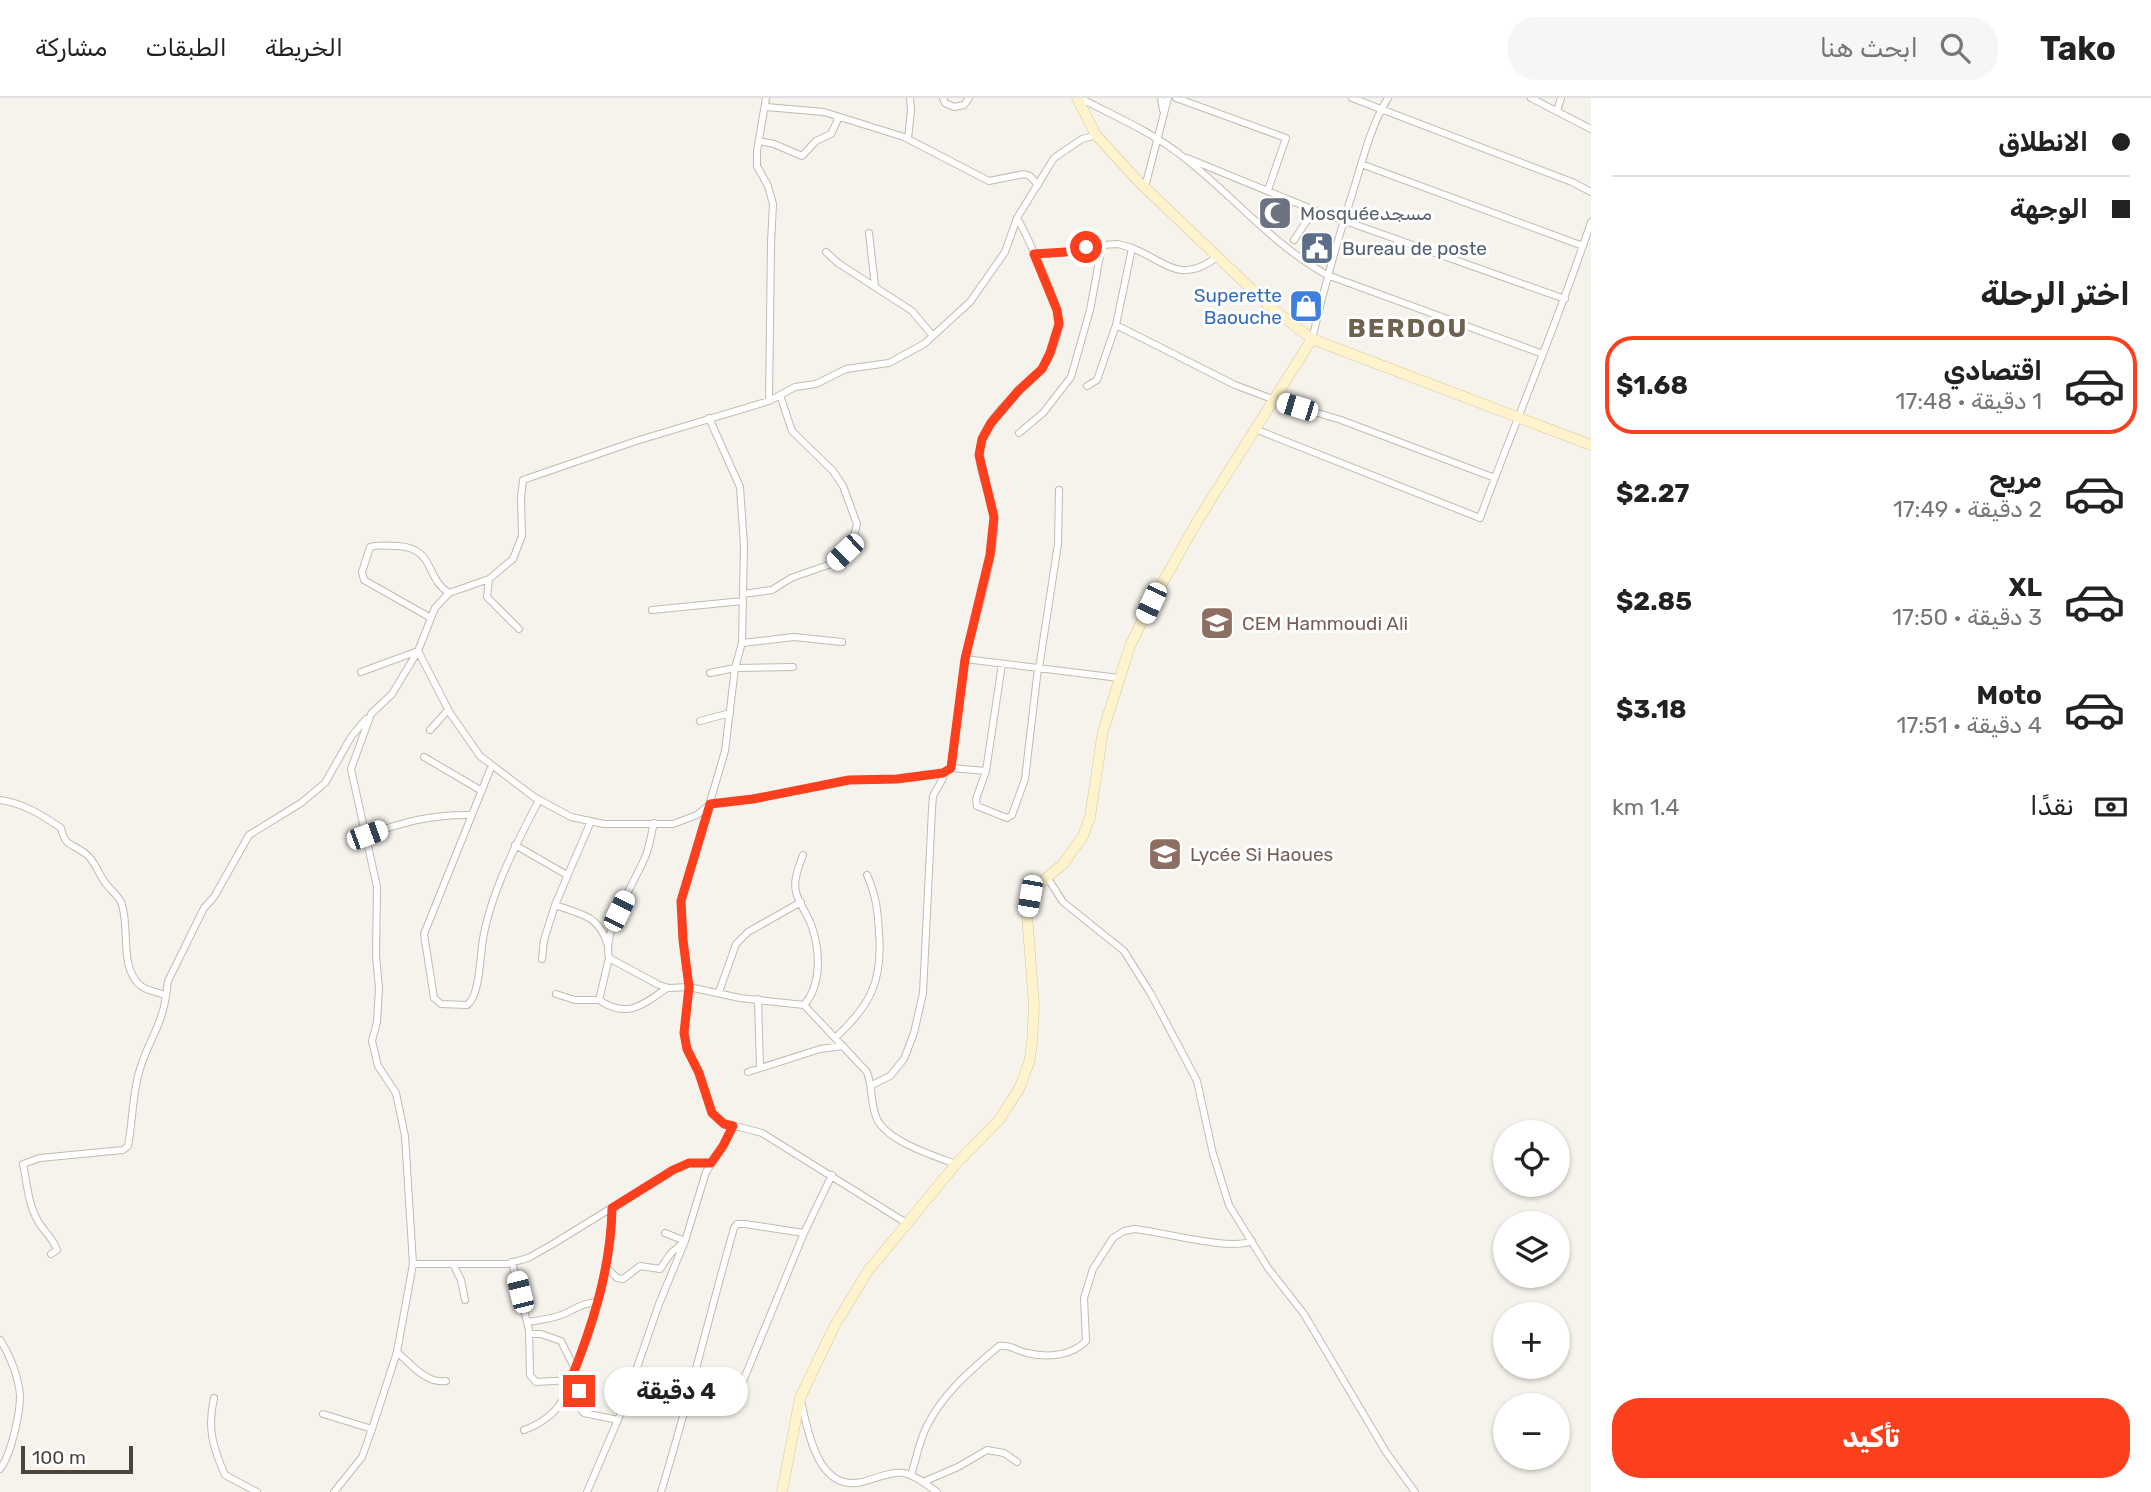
<!DOCTYPE html>
<html lang="ar">
<meta charset="utf-8">
<style>
:root{--surface:#fff;--page:#f6f6f6;--text:#222;--muted:#767676;--line:#e0e0e0;--accent:#fc3f1d}
body{margin:0;font-family:Rubik,Vazirmatn,sans-serif;background:var(--page);color:var(--text);direction:rtl;height:100vh;display:flex;flex-direction:column;font-size:26px;white-space:nowrap}
*{box-sizing:border-box;margin:0}
p{font-size:23px;color:var(--muted)}
.icon{flex:none;width:38px;height:38px;fill:none;stroke:currentColor;stroke-width:2;stroke-linecap:round;stroke-linejoin:round}
.map{position:relative;flex:1;overflow:hidden;direction:ltr}
.side{display:flex;flex-direction:column;background:var(--surface);width:560px}
.side>*{flex:none}
.guide{display:grid;align-content:center;height:154px;padding:0 21px;background:var(--surface)}
.controls{position:absolute;left:1493px;top:1022px;display:grid;gap:14px}
.controls a{display:grid;place-items:center;width:77px;height:77px;border-radius:50%;background:var(--surface);box-shadow:0 2px 5px #0004;font-size:35px}
.scale{position:absolute;left:21px;bottom:18px;width:112px;box-sizing:border-box;padding-left:7px;border:4px solid #4b4439;border-top:0;font-size:19px;line-height:24px;white-space:nowrap;color:#4b4439;-webkit-text-stroke:5px #fff;paint-order:stroke}
.end{position:absolute;width:32px;height:32px;margin:-16px;border:9px solid #fc3f1d;background:#fff;box-shadow:0 0 0 4px #fff}
.from{border-radius:50%}
.bubble{position:absolute;height:49px;border-radius:24px;background:var(--surface);box-shadow:0 2px 5px #0004;font-size:23px;font-weight:700;line-height:49px;text-align:center;direction:rtl}
.car{position:absolute;width:21px;height:42px;margin:-21px -10px;border-radius:9px;box-shadow:0 0 5px 2px #0007;background:linear-gradient(#fff 24%,#345 0 40%,#fff 0 76%,#345 0 86%,#fff 0)}
.guide b{display:flex;align-items:center;gap:24px;height:66px;font-size:26px}
.guide b+b{border-top:2px solid var(--line)}
.guide i{width:18px;height:18px;background:var(--text)}
ul{padding:0;list-style:none}
li{display:flex;align-items:center;gap:21px;height:98px;margin:0 14px 10px;padding:0 7px;border:4px solid transparent;border-radius:28px}
li div{flex:1}
li b{display:block;font-size:26px}
li em{font-style:normal;font-weight:700}
li.selected{border-color:var(--accent)}
li>.icon{width:63px;height:63px;stroke-width:1.5}
h2{padding:0 21px;font-size:32px;line-height:84px}
.pay{display:flex;align-items:center;gap:18px;height:77px;padding:0 21px;font-size:26px}
.pay p{margin-inline-start:auto}
.action{display:flex;gap:14px;margin-top:auto;padding:14px 21px}
.action a{flex:1;height:80px;border-radius:28px;background:var(--accent);color:#fff;font-size:28px;font-weight:700;line-height:80px;text-align:center}
header{display:flex;align-items:center;gap:42px;box-sizing:border-box;height:98px;padding:0 35px;background:var(--surface);border-bottom:2px solid var(--line)}
header strong{font-size:33px}
nav{display:flex;gap:38px;margin-inline-start:auto;font-size:24px}
.search{width:490px;height:63px;background:var(--page);display:flex;align-items:center;gap:18px;box-sizing:border-box;padding:0 24px;border-radius:28px;color:var(--muted);font-size:26px}
main{display:flex;flex:1;min-height:0}
.map>svg:first-child{display:block}
</style>
<header>
<strong>Tako</strong>
<div class="search"><svg class="icon" aria-label="search" viewBox="0 0 24 24"><circle cx="10" cy="10" r="6"/><path d="M15 15l6 6"/></svg>ابحث هنا</div>
<nav><a>الخريطة</a><a>الطبقات</a><a>مشاركة</a></nav>
</header>
<main>
<section class="side">
<div class="guide">
<b><i class="from"></i>الانطلاق</b>
<b><i></i>الوجهة</b>
</div>
<h2>اختر الرحلة</h2>
<ul>
<li class="selected"><svg class="icon" aria-label="car" viewBox="0 0 24 24"><path d="M5 17H2v-5l4-1 3-4h7l3 4 3 1v5h-3M9 17h6M6 11h13"/><circle cx="7" cy="17" r="2"/><circle cx="17" cy="17" r="2"/></svg><div><b>اقتصادي</b><p>1 دقيقة · 17:48</p></div><em>$1.68</em></li>
<li><svg class="icon" aria-label="car" viewBox="0 0 24 24"><path d="M5 17H2v-5l4-1 3-4h7l3 4 3 1v5h-3M9 17h6M6 11h13"/><circle cx="7" cy="17" r="2"/><circle cx="17" cy="17" r="2"/></svg><div><b>مريح</b><p>2 دقيقة · 17:49</p></div><em>$2.27</em></li>
<li><svg class="icon" aria-label="car" viewBox="0 0 24 24"><path d="M5 17H2v-5l4-1 3-4h7l3 4 3 1v5h-3M9 17h6M6 11h13"/><circle cx="7" cy="17" r="2"/><circle cx="17" cy="17" r="2"/></svg><div><b>XL</b><p>3 دقيقة · 17:50</p></div><em>$2.85</em></li>
<li><svg class="icon" aria-label="car" viewBox="0 0 24 24"><path d="M5 17H2v-5l4-1 3-4h7l3 4 3 1v5h-3M9 17h6M6 11h13"/><circle cx="7" cy="17" r="2"/><circle cx="17" cy="17" r="2"/></svg><div><b>Moto</b><p>4 دقيقة · 17:51</p></div><em>$3.18</em></li>
</ul>
<div class="pay"><svg class="icon" aria-label="cash" viewBox="0 0 24 24"><path d="M3 7h18v10H3z"/><circle cx="12" cy="12" r="2"/></svg>نقدًا<p>1.4 km</p></div>
<div class="action"><a>تأكيد</a></div>
</section>
<div class="map">
<svg width="1591" height="1394" viewBox="0 0 1591 1394">
<rect width="100%" height="100%" fill="#f6f3ec"/>
<g fill="none" stroke-linecap="round" stroke-linejoin="round">
<g stroke="#c2bbae" stroke-width="8">
<path id="street" d="M766,0L757,53V68L768,88L773,106L771,145L769,303
M943,0L945,5L954,9L964,7L969,0
M1080,0C1114,18 1152,34 1182,58C1233,97 1270,145 1327,177L1543,256
M1161,0L1163,12
M1176,0L1286,40L1268,92
M1352,0L1572,84L1591,94
M1531,0L1591,31
M766,9L824,14L904,39L989,83L1024,76L1030,78L1038,87
M1557,13L1561,0
M908,41L911,12L910,0
M759,43L774,46L802,58L816,43L831,36L839,19
M1187,60L1314,112L1565,201
M1361,66L1583,148
M1145,89L1168,0
M869,135L875,188
M1294,142L1314,112
M1132,150C1167,164 1180,187 1217,159
M826,154L838,165L912,213L933,238
M1034,156L1066,154L1102,147
M1116,227L1235,287L1275,302L1341,322L1495,380
M1312,241C1324,190 1338,140 1354,90C1363,61 1371,27 1388,0
M709,320L740,389L744,447L742,545L735,570L725,653L681,803L683,842L689,889L684,935L687,951L699,975L712,1015L724,1025L762,1035L908,1126
M1255,331L1480,420C1516,321 1558,224 1591,124
M1019,335L1043,315L1071,279L1090,212L1102,147L1118,146L1132,150L1116,227L1097,282L1087,288
M489,481L487,499L519,531
M743,496L772,492L791,480L834,465L845,454L853,442L857,426L843,388L833,373L792,333L780,297
M652,512L743,503
M431,520L364,482L362,474L370,449C379,446 389,448 398,448C435,450 425,480 449,495
M742,545L794,539L842,544
M965,561C974,521 996,459 994,420C992,394 973,368 982,342C991,313 1021,294 1040,273C1049,262 1059,238 1059,223C1058,205 1027,137 1017,120
M1038,570L1025,681L1012,717L1007,720L977,708L976,701L986,673L951,670L965,561L1119,580
M1039,570L1058,446L1059,392
M361,574L418,553L450,615L480,658L534,699L571,719L604,726H673L697,717L710,706L753,701L849,682L897,681L943,675L951,670
M710,575L735,570L793,569
M700,623L730,615
M430,632L448,612
M424,659L482,693
M492,667L424,836L434,900L441,906L467,907C480,899 480,857 483,841C491,794 517,744 539,702
M986,673L1002,566
M0,702C23,705 42,717 61,730C65,749 72,745 86,756C95,763 97,773 104,783C108,790 117,796 121,804C131,829 118,869 141,888C149,894 157,893 166,898C162,927 148,944 140,971C132,995 133,1023 128,1048L123,1052L40,1060L23,1066C27,1084 28,1107 38,1123C44,1134 53,1140 57,1152L51,1156
M591,723L555,807C583,817 599,817 608,848
M654,725C651,736 650,747 646,757C635,785 602,831 609,860L659,887L669,890L689,889L740,900L804,907L867,974C873,989 870,1009 878,1023C890,1044 934,1058 956,1066
M367,737C404,724 432,716 472,717
M515,747L567,777
M803,757C799,768 793,782 796,794C799,806 808,817 812,829C820,853 822,887 804,907
M1047,779L1063,804L1124,853L1151,896L1197,983L1213,1056L1229,1107L1268,1170L1304,1216L1386,1354L1415,1394
M609,860L599,902C627,921 643,907 667,890
M542,861L544,842L555,807
M719,894L736,846L748,834L801,804
M556,896L575,902H599
M166,898L168,883L204,810L214,799L249,737L301,705L325,685L351,639L366,621
M758,901L760,970
M835,940C870,908 883,883 879,835C878,814 876,797 867,777
M748,974L820,951L843,948
M872,987L890,978L904,961L914,935L923,895L932,711L933,698L943,680V675
M665,1135L685,1143
M512,1164L529,1232L530,1277L536,1284L571,1282
M413,1166H507L528,1160L553,1146L673,1072L689,1065H711
M453,1166L461,1182L465,1202
M606,1169L617,1180L623,1181L640,1168L660,1171L671,1155L684,1144
M527,1224C540,1222 554,1221 566,1215C578,1209 584,1205 598,1204
M529,1236H541L561,1243L575,1271
M0,1242C10,1257 19,1280 20,1298C20,1316 11,1357 0,1371
M397,1254C411,1266 426,1286 446,1283
M569,1286L580,1293L582,1313L584,1315L618,1322
M214,1300C207,1330 213,1350 225,1377L257,1394
M801,1303C808,1334 818,1394 862,1384C874,1381 892,1373 904,1375C917,1378 927,1387 937,1394
M732,1310L804,1135L832,1077
M323,1316L372,1331
M524,1332C540,1326 553,1318 562,1303C570,1290 575,1272 580,1258C597,1210 611,1161 612,1110
M911,1377C916,1362 919,1344 926,1330C942,1296 971,1272 999,1248C1010,1246 1017,1253 1027,1255C1047,1260 1072,1258 1086,1243L1084,1200L1093,1171L1113,1140L1124,1133L1135,1131C1162,1134 1231,1153 1252,1143
M923,1384L958,1369L987,1352L1004,1355L1017,1364
M334,1394L362,1359L372,1331L397,1254L413,1166L405,1038L396,995L378,968L372,943L377,924L379,890L376,858L377,789L351,671L371,616L392,596L418,553L435,510L449,495L489,481L513,461L522,438L521,400L523,382L636,343L769,303L795,289L816,286L846,271L889,265L924,246L970,204L1005,154L1017,120L1054,60L1082,41L1096,37
M587,1394L623,1310L659,1206L685,1143L706,1074L723,1048L733,1028
M661,1394C688,1307 709,1218 734,1130L737,1126H745L804,1135"/>
</g>
<g stroke="#d6c79b" stroke-width="11">
<path id="secondary" d="M1077,0L1096,37L1138,83L1267,206L1312,241L1591,347
M782,1394L800,1300L835,1227L868,1173L956,1066L999,1022L1019,991L1029,965L1032,946L1034,908L1027,816L1030,798L1037,788L1063,766L1083,738L1090,719L1103,633L1130,548L1151,505L1198,422L1312,241"/>
</g>
<use href="#street" stroke="#fff" stroke-width="6"/>
<use href="#secondary" stroke="#fff3cd" stroke-width="10"/>
</g>
<g fill="none" stroke-linecap="round" stroke-linejoin="round">
<path stroke="#fc3f1d" stroke-width="9" d="M579,1293L569,1286C592,1230 611,1171 612,1110L673,1072L689,1065H711L723,1048L733,1028L724,1026L712,1015L699,975L687,951L684,935L689,889L683,842L681,803L710,706L753,701L849,682L897,681L943,675L951,670L965,561L990,457L994,419L979,357L982,341L991,325L1019,292L1042,271L1050,255L1059,226L1057,212L1034,156L1066,154L1086,149"/>
</g>
<defs>
<g id="mosque-square" transform="scale(1.75)"><rect x="-9" y="-9" width="18" height="18" rx="4" fill="#6b7280" stroke="#fff"/><path d="M3.5-4.9A6 6 0 1 0 3.5 4.9A5 5 0 1 1 3.5-4.9Z" fill="#fff"/></g>
<g id="civic-square" transform="scale(1.75)"><rect x="-9" y="-9" width="18" height="18" rx="4" fill="#5c6f8a" stroke="#fff"/><path d="M-.6-6.5H3V-4.5H.6V-3L4-1V1h2V6H-6V1h2V-1L-.6-3ZM-1.2 2.5V6h2.4V2.5Z" fill="#fff"/></g>
<g id="shop-square" transform="scale(1.75)"><rect x="-9" y="-9" width="18" height="18" rx="4" fill="#3f7fe0" stroke="#fff"/><path d="M-5-2.5h2.3a2.7 3.5 0 0 1 5.4 0H5L5.5 6h-11ZM-1.5-2.5h3a1.5 2.3 0 0 0-3 0Z" fill="#fff"/></g>
<g id="school-square" transform="scale(1.75)"><rect x="-9" y="-9" width="18" height="18" rx="4" fill="#8d6e63" stroke="#fff"/><path d="M0-5L7-2L0 1L-7-2ZM-4 1L0 2.5L4 1V4Q0 6-4 4Z" fill="#fff"/></g>
</defs>
<g fill-rule="evenodd">
<use href="#mosque-square" x="1275" y="115"/>
<use href="#civic-square" x="1317" y="150"/>
<use href="#shop-square" x="1306" y="208"/>
<use href="#school-square" x="1217" y="525"/>
<use href="#school-square" x="1165" y="756"/>
</g>
<g text-anchor="middle" stroke-width="6" stroke-linejoin="round" paint-order="stroke">
<g font-size="19" fill="#5b616d" stroke="#fff" text-anchor="start">
<text x="1300" y="122">Mosquéeمسجد</text>
</g>
<g font-size="19" fill="#4e5e75" stroke="#fff" text-anchor="start">
<text x="1342" y="157">Bureau de poste</text>
</g>
<g font-size="19" fill="#366cbe" stroke="#fff" text-anchor="end">
<text x="1282" y="204">Superette<tspan x="1282" dy="22">Baouche</tspan></text>
</g>
<g font-size="19" fill="#785e54" stroke="#fff" text-anchor="start">
<text x="1242" y="532">CEM Hammoudi Ali</text>
<text x="1190" y="763">Lycée Si Haoues</text>
</g>
<g font-size="26" font-weight="bold" letter-spacing="2" fill="#6e6250" stroke="#fff">
<text x="1408" y="239">BERDOU</text>
</g>
</g>
</svg>
<div class="controls">
<a><svg class="icon" aria-label="locate" viewBox="0 0 24 24"><circle cx="12" cy="12" r="6"/><path d="M12 2v4M12 18v4M2 12h4M18 12h4"/></svg></a>
<a><svg class="icon" aria-label="layers" viewBox="0 0 24 24"><path d="M12 4l9 5-9 5-9-5zM3 14l9 5 9-5"/></svg></a>
<a>+</a>
<a>−</a>
</div>
<div class="scale">100 m</div>
<i class="end from" style="left:1086px;top:149px"></i>
<i class="end" style="left:579px;top:1293px"></i>
<div class="bubble" style="left:604px;top:1269px;width:144px">4 دقيقة</div>
<i class="car" style="left:1297px;top:309px;rotate:287deg"></i>
<i class="car" style="left:845px;top:454px;rotate:226deg"></i>
<i class="car" style="left:1151px;top:505px;rotate:205deg"></i>
<i class="car" style="left:367px;top:737px;rotate:70deg"></i>
<i class="car" style="left:1030px;top:798px;rotate:190deg"></i>
<i class="car" style="left:619px;top:813px;rotate:26deg"></i>
<i class="car" style="left:520px;top:1194px;rotate:346deg"></i>
</div>
</main>
